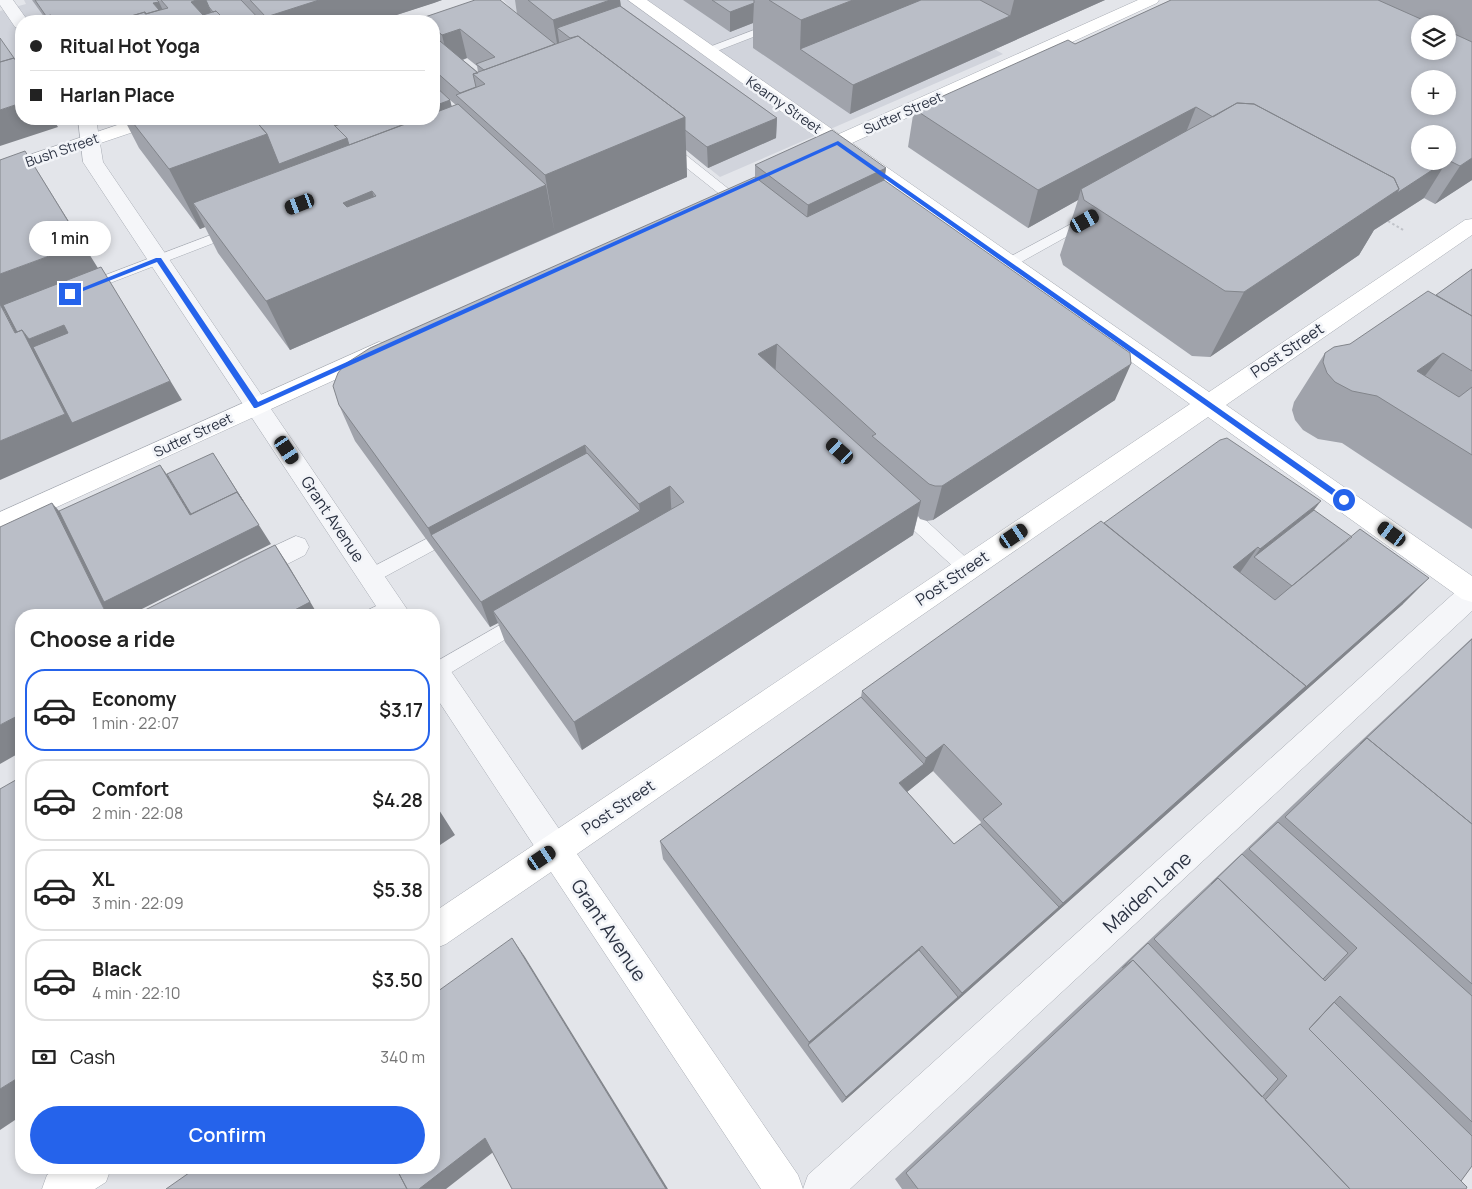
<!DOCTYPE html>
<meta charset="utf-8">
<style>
:root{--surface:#fff;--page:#f6f6f6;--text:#222;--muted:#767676;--line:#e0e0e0;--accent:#2563eb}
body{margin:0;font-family:Manrope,sans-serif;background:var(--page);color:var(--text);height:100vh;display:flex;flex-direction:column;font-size:19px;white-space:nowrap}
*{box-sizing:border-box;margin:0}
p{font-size:16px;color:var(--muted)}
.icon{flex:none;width:28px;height:28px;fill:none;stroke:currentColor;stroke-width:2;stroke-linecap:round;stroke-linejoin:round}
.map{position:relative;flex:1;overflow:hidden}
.sheet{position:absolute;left:15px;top:609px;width:425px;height:565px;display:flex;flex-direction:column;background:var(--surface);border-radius:20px;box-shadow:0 2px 8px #0003}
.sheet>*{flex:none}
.hud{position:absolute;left:15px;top:15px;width:425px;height:110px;border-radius:20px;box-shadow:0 2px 8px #0003;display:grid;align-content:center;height:110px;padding:0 15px;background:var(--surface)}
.fabs{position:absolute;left:1411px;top:15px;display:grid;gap:10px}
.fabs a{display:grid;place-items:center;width:45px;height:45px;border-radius:50%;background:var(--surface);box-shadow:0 2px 8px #0003;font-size:25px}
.end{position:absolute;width:22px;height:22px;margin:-11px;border:6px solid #2563eb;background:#fff;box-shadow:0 0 0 2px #fff}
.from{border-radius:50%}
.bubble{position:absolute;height:35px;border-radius:18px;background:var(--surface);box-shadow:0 2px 8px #0003;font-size:16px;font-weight:600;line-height:35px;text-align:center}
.car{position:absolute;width:15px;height:30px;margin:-15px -8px;border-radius:6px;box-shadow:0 0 4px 1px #0007;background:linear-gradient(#222 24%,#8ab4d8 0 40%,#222 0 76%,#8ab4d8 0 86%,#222 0)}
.hud b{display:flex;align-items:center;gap:18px;height:48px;font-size:19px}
.hud b+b{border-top:1px solid var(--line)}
.hud i{width:12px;height:12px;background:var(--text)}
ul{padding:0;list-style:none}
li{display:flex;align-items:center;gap:15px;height:82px;margin:0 10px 8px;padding:0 5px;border:2px solid var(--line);border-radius:20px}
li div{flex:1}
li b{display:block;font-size:19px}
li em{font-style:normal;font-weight:600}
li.current{border-color:var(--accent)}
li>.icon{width:45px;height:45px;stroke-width:1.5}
h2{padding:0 15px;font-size:22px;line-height:60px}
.pay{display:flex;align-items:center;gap:12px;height:55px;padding:0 15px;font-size:19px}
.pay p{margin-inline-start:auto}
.button{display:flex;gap:10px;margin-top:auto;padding:10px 15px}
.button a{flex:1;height:58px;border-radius:30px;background:var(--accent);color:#fff;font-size:20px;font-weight:600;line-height:58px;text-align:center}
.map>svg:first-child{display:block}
</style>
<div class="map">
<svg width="1472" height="1189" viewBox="0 0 1472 1189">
<rect width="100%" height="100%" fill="#e3e5ea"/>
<path fill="#d1d4dc" d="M24,0H121L139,21H21V91L0,98V11L26,4Z
M503,0H907L1003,54L720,177L508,7L509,6Z"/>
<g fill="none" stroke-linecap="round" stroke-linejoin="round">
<g stroke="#a8acb4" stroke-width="1">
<path id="lane" d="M775,22L780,25L779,27L712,53L708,54L702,51L704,49Z
M668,143L672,144L730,190L732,193L730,196H722L664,150L662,147Z
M1088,215L1093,216L1095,219L1093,222L1014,266H1004L1002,263L1004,260Z
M232,227L239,231L237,234L92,290H82L80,287L82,284Z
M899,500L905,501L972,563L975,568L972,573L966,575L960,573L893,511L891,506L893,501Z
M430,537L436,539L438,544L436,549L377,581L371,583L365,581L362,576L365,571Z
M391,599L397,601L400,606C394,619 377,615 365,615L368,610Z
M521,613L527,616L530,621L527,626L442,678L434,680V663Z"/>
</g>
<g stroke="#a8acb4" stroke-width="1">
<path id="street" d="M0,0H13L28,21H21V28L15,27L0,5Z
M78,119H96L103,162L411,615H382L83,162Z
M296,536L305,539L309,547L305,555L258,579L248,582L238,579L234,571L238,563Z
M1472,583V611L850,1189H803L808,1175L1462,586Z
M434,657L444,661L566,839L571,850L566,861L555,866L544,861L434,694Z"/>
</g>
<g stroke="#a8acb4" stroke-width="1">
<path id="secondary" d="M628,0H647L839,134L1138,0H1159L1157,3L852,143L1209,392L1465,220L1472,219V235L1226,405L1472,576V602L1462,599L1208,417L577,854L798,1175L803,1189H761L551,872L446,944L434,949V912L1190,404L836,150C825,155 817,161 805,158L802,154L805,150L823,142Z
M135,119H162L160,123L0,177V165Z
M379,342L387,344L390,350L387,356L0,533V512Z
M59,1168H111L106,1182L95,1189H42L47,1175Z"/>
</g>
<path stroke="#c0c3c9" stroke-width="2" stroke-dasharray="2.5 2.5" stroke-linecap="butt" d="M1388,221L1405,231"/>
<use href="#lane" fill="#f5f6f9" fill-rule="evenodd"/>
<use href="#street" fill="#f5f6f9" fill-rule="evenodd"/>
<use href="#secondary" fill="#fff" fill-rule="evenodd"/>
</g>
<path fill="#a0a3ab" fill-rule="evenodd" d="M32,0H442L378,21H47Z
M515,0H620L621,6L777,118L776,138L708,168L686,150L687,177L290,350L218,253L205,227L200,229L139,148L124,119H434V21H422V18L517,14ZM467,58L477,66L478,72L463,60ZM450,100L456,105L452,107Z
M683,0H1105L850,114L753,48V23L730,32Z
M1171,0H1472V180L1435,204L1424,198L1374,230L1359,255L1210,357L1192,356L1063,265L1060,255L1078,200L1028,228L908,147L914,109L1075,44ZM1420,24H1448V51ZM1448,134V161H1420Z
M755,165L886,168L884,180L1115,400L933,520L927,521L920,519L918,516L913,535L582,750L505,642L498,623L490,627L355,441L339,405L755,177Z
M1472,269V529L1342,443L1318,439L1303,430L1295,420L1292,410L1294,402L1325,353L1350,344L1436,295Z
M1314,510L1403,604L842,1103L663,859L660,841L861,697L862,691L1104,523ZM933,771L981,822L980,824L954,844L907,792Z
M1472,638V1166L1461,1181L1466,1189H902L895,1179L1255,841L1334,766Z"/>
<path fill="#82858b" d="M196,0H206L215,21H199L191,2Z
M319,0H433L434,3L378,21H268L266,17Z
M433,0H442L434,3Z
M610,0H620L623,25L557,28L560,48L558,49L553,20Z
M853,0H953L800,49L801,20Z
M1014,0H1105L850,114L853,85L1010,16Z
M159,2L168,21L153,3Z
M754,3L753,23L730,32V12Z
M51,15L55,21H49L46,16Z
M460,29L467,58L449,64L442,35Z
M450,100L457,130L291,193L279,164L347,138L404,127L402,119H434V106Z
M21,103V119H53L58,127L0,146V110Z
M1196,107L1181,145L1081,189L1078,200L1028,228L1038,190Z
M685,117L687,177L555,234L545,175Z
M777,118L776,138L708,168L707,147Z
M329,119H357L340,138L324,120Z
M267,134L291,193L193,203L205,227L200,229L169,169Z
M25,151L101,273L7,310L19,326L26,340H27L22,330L29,339L64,325L79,345L44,359L76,421L170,381L101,267L182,400L0,480V441L65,414L38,362L15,333L4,311L0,312V274L82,244Z
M1472,158V180L1435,204L1460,166Z
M1446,161H1447L1424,198L1374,230L1359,255L1210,357L1244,292L1399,189Z
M886,168L879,218L804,255L808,205Z
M546,185L555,234L290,350L266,301Z
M372,191L389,241L362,252L343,203Z
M777,344L775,381L758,354Z
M1443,353L1405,401L1417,371Z
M1131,364L1115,400L933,520L942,486Z
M585,445L592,480L431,535L428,528Z
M213,453L271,544L130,615H107L52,503L76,530L190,515L160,465L174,484Z
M670,486L672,521L493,611L498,623L490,627L481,602L640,511L639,504Z
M921,501L913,535L582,750L574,722Z
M1321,501L1300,528L1254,557L1260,549Z
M275,545L287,563L318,615H285Z
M1258,547L1239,574L1233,567Z
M1429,578L1403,604L842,1103L846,1097L958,997L962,993L1306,686Z
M21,714V752L0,764V725Z
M944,744L933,771L892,804L899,783L924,764L926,758Z
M434,802L455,835L434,849Z
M512,938L525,957L668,1189H666Z
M922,946L913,960L808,1045L809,1042Z
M21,1076V1116L0,1130V1089Z
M485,1138L501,1146L446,1189H411Z"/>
<path fill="#babec7" stroke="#82858b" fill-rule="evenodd" d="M35,0H157L159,2L153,3L159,10L146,14L145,12L114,21H56L51,15L46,16Z
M161,0H196L191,2L203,15L216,11L226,21H114L145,12V14L168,8Z
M206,0H241L261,21H226L216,11L213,12L209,7Z
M250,0H319L266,17Z
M475,0H500L555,44L484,70L476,64L495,57L460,29L442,35L434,28V21H425L422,18Z
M528,0H610L553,20Z
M712,0H754V3L730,12Z
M769,0H853L801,20Z
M921,0H980L1010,16L853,85L800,49Z
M1171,0H1378L1432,24H1420V51H1448V31L1472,42V158L1460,166L1448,160V161V134H1420V161H1446L1397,193L1399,189L1394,178L1254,104L1237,103L1213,117L1196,107L1038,190L914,109L1068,40L1075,44ZM1420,79H1448V106H1420Z
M620,6L777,118L707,147L685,130V117L578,36L570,38L557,28Z
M434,36L478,73L473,74L476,87L460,93L434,70Z
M578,36L685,117L545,175L456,95L485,84L473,74Z
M0,38L14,58L0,62Z
M14,58L21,69V103L0,110V62Z
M434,85L450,100L434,106Z
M1237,103L1254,104L1394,178L1399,189L1244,292L1225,291L1084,200L1081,189Z
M458,104L546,185L266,301L193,203L419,119H434V113ZM372,191L376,196L347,207L343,203Z
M130,119H254L267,134L169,169Z
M254,119H328L347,138L279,164L267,134Z
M354,119H396L402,125L349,145L347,138L335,126Z
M832,130L886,168L808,205L755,165Z
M25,151L82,244L0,274V160Z
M755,177L807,217L884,180L1130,353L1131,364L942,486H935L929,484L872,436L876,434L777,344L758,354L921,501L574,722L493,611L684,502L670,486L639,504L585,445L428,528L339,405L333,386L338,373L345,364L370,348Z
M101,267L170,381L72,423L33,347L68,333L64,325L29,339L22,330L17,332L3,305Z
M1472,269V316L1436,295Z
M1428,291L1472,316V371L1443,353L1417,371L1459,397L1472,387V455L1377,396L1352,391L1335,382L1327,373L1323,362L1325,353L1334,347L1350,344Z
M0,304L15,333L22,330L65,414L0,441Z
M1227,438L1321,501L1260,549L1258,547L1233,567L1275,600L1360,529L1429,578L1299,693L1306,686L1104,523L1220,440Z
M213,453L243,501L237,492L191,514L167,474Z
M587,453L640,511L481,602L431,535Z
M160,465L190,515L237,492L259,525L104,602L59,511Z
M52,503L107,615H21V714L0,725V527Z
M1314,510L1352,537L1292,586L1254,557Z
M1101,521L1306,686L1063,903L983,819L1002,804L944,744L926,758L862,691Z
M275,545L310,602L285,615H135Z
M1472,639V824L1367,738L1360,744Z
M861,697L924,764L899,783L954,844L980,824L1059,907L962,993L922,946L809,1042L660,841Z
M1367,738L1472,824V984L1285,817Z
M21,777V1076L0,1089V789Z
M434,803L438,811L434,814Z
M1278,822L1472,996V1122L1340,996L1309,1029L1467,1187L1466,1189H1350L1265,1100L1287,1076L1154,939L1218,878L1325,981L1357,948L1249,849Z
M1242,854L1348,953L1323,979L1218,878L1211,884Z
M512,938L666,1189H512L485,1138L419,1189H407L396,1168H434V994Z
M1148,943L1278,1079L1262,1097L1133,960L1122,968Z
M919,950L958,997L846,1097L808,1045Z
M1133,960L1350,1189H918L906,1173Z
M1334,1002L1472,1136V1166L1461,1181L1309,1029Z
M196,1168H396L407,1189H166Z"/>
<path fill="#2563eb" d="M838,141L1347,498V502H1342L837,145L256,408H254L157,262L73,295L67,294L156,258H161L258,402Z"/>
<g text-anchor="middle" stroke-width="5" stroke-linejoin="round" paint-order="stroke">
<g font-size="14" fill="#2b3242" stroke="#f2f4f8">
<text transform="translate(784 105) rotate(35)" y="5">Kearny Street</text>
<text transform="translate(903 113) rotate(-24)" y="5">Sutter Street</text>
<text transform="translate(62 150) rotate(-19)" y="5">Bush Street</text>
<text transform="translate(193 435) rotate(-25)" y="5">Sutter Street</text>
</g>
<g font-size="16" fill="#2b3242" stroke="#f2f4f8">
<text transform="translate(1287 350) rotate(-34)" y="6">Post Street</text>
<text transform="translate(333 519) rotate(56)" y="6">Grant Avenue</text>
<text transform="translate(952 578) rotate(-34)" y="6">Post Street</text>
<text transform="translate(618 807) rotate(-34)" y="6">Post Street</text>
</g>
<g font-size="19" fill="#2b3242" stroke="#f2f4f8">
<text transform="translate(1147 892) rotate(-42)" y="7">Maiden Lane</text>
<text transform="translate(609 930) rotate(56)" y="7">Grant Avenue</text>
</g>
</g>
</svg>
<div class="fabs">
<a><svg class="icon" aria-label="layers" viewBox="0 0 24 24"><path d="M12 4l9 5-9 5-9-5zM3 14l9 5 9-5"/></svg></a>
<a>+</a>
<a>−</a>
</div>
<i class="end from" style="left:1344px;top:500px"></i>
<i class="end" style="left:70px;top:294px"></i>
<div class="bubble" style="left:29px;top:221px;width:82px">1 min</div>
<i class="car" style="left:300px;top:204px;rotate:249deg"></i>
<i class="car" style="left:1085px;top:221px;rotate:61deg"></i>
<i class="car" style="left:287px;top:450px;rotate:146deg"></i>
<i class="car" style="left:840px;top:451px;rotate:312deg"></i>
<i class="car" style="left:1392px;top:534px;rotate:306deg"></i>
<i class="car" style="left:1014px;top:536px;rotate:56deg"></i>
<i class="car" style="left:542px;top:858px;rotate:56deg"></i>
<div class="hud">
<b><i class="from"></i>Ritual Hot Yoga</b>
<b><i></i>Harlan Place</b>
</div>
<section class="sheet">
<h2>Choose a ride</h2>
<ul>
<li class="current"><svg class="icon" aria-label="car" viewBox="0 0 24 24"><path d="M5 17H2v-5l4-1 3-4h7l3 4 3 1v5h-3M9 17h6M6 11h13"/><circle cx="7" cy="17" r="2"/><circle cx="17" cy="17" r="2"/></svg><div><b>Economy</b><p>1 min · 22:07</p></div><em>$3.17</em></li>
<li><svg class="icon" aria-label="car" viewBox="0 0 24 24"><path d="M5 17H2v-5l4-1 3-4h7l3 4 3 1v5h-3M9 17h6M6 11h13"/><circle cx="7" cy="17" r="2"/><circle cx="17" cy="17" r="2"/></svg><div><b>Comfort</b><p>2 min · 22:08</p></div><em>$4.28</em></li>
<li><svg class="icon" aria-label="car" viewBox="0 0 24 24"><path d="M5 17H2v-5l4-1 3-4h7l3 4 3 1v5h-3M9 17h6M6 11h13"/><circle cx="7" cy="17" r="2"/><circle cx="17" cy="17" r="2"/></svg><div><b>XL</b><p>3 min · 22:09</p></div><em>$5.38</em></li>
<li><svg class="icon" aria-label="car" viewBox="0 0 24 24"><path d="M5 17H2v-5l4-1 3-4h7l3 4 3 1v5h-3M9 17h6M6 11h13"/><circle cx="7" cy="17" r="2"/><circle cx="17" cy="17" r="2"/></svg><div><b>Black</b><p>4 min · 22:10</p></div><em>$3.50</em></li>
</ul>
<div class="pay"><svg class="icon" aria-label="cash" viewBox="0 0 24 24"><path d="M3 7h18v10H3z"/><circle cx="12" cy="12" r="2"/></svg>Cash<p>340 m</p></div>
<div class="button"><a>Confirm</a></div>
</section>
</div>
